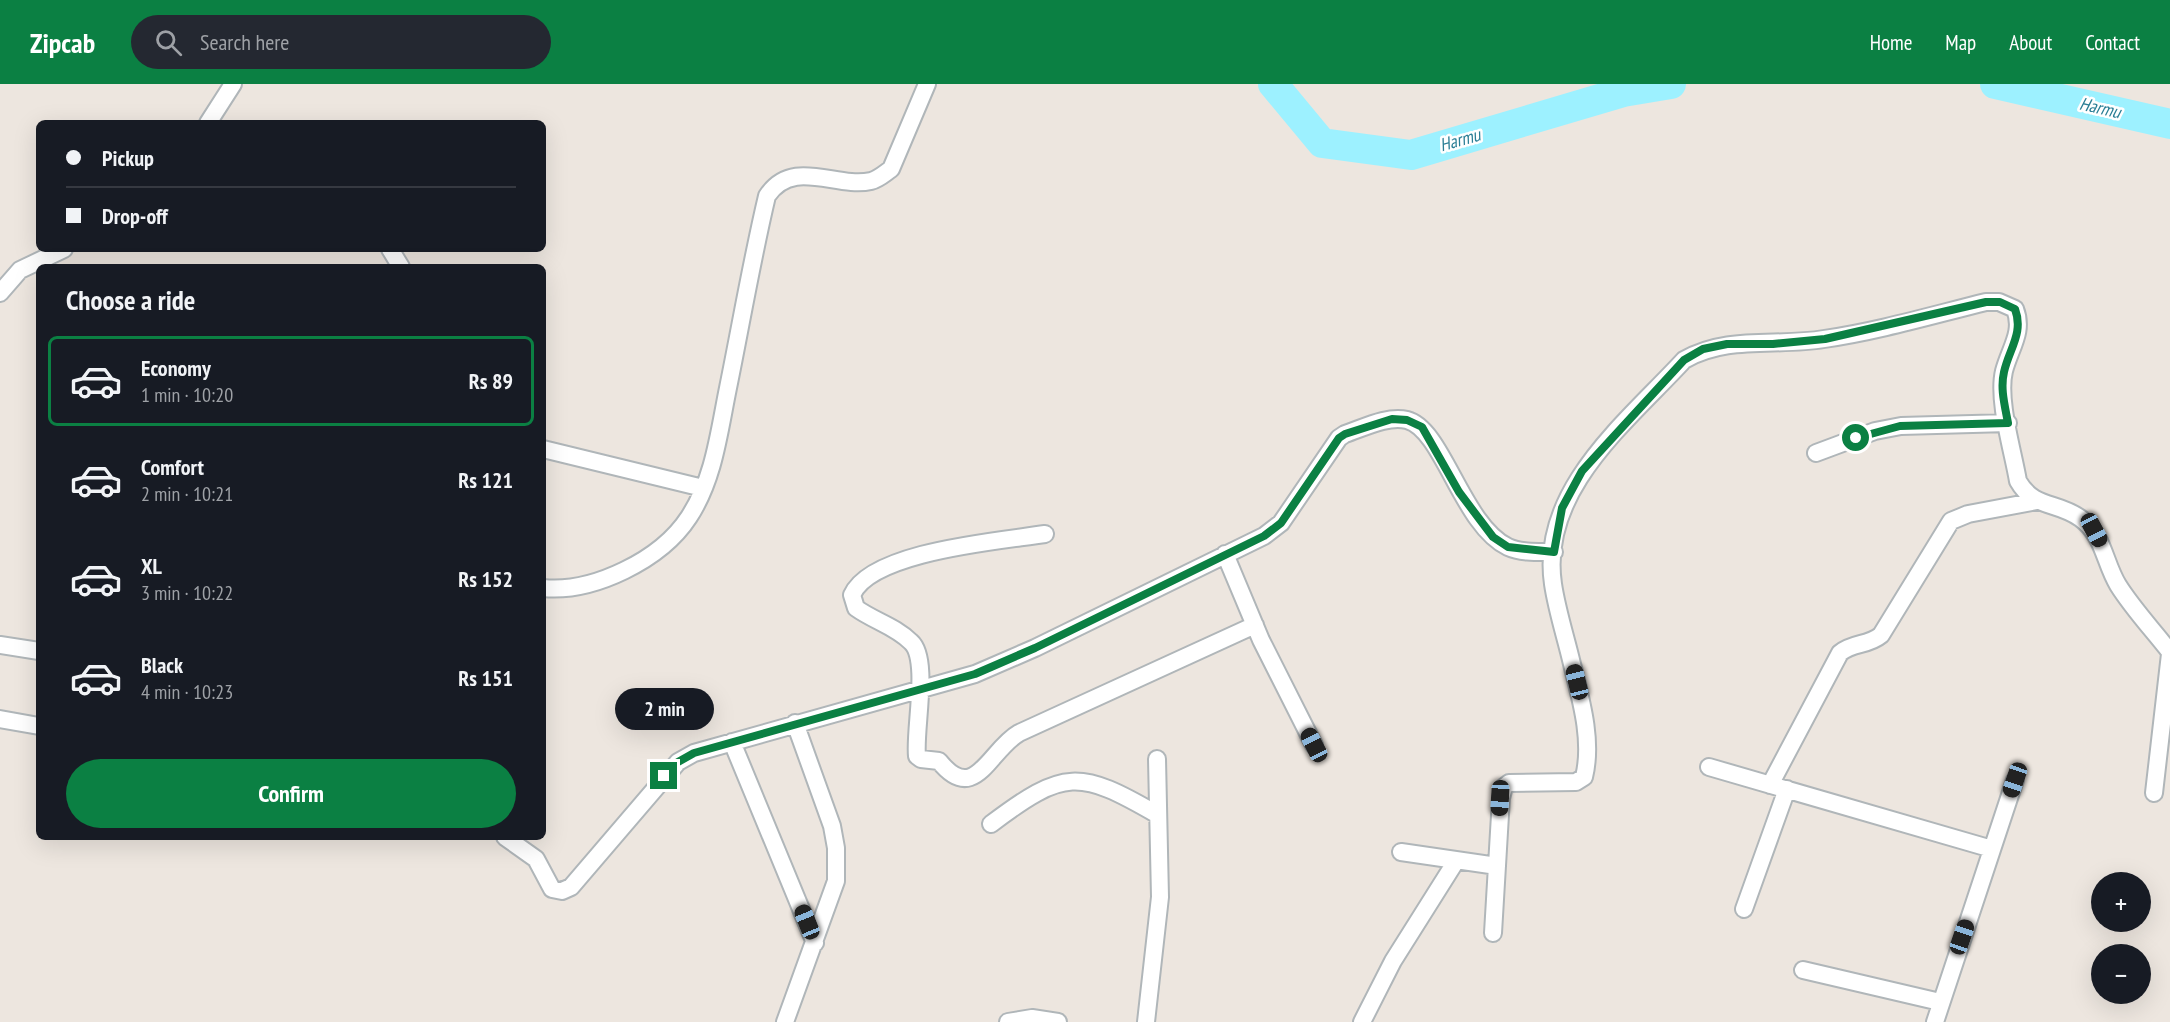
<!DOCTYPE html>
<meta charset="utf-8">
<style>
:root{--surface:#171b24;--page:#242831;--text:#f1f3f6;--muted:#9ea1a6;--line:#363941;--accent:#0b8043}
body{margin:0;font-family:"PT Sans Narrow",sans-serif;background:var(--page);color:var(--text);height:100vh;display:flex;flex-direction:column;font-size:22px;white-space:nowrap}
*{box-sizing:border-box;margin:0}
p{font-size:20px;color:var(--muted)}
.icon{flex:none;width:33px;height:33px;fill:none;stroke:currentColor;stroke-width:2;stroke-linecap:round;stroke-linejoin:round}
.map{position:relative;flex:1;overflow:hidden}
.side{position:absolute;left:36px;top:180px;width:510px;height:576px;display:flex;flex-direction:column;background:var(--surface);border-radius:9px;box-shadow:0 6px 24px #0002}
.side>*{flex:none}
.hud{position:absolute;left:36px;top:36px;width:510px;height:132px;border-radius:9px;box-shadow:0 6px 24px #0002;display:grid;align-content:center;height:132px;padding:0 30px;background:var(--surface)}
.buttons{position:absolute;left:2091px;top:788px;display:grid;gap:12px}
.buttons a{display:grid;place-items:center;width:60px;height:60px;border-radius:50%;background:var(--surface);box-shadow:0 6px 24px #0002;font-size:30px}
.end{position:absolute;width:27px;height:27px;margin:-14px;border:8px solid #0b8043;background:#fff;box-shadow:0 0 0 3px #fff}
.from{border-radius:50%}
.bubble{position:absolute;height:42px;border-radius:21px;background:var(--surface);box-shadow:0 6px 24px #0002;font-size:20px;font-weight:800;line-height:42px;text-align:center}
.car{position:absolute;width:18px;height:36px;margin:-18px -9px;border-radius:8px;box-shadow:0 0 4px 2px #0007;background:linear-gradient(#222 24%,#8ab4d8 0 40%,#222 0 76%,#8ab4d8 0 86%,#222 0)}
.hud b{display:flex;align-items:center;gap:21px;height:57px;font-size:22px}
.hud b+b{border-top:2px solid var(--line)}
.hud i{width:15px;height:15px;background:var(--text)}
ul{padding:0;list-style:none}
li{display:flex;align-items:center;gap:18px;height:90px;margin:0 12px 9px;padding:0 18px;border:3px solid transparent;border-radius:9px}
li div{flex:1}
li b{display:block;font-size:22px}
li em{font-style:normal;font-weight:800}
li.active{border-color:var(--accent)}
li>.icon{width:54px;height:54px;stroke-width:1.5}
h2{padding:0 30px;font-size:27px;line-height:72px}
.button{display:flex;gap:12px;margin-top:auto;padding:12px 30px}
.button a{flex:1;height:69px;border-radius:36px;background:var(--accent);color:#fff;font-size:24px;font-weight:800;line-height:69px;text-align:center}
header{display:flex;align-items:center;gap:36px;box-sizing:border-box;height:84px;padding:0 30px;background:var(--accent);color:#fff}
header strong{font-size:28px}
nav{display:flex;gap:33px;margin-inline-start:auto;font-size:21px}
.search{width:420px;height:54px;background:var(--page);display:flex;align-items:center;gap:15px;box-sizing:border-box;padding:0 21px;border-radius:33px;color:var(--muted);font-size:22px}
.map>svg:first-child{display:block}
</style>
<header>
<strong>Zipcab</strong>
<div class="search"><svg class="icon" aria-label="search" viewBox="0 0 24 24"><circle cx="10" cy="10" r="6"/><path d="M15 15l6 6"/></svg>Search here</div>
<nav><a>Home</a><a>Map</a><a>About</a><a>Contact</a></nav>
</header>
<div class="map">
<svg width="2170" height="938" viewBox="0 0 2170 938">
<rect width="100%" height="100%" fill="#ede6df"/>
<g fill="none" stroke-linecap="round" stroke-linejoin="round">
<path stroke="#9df1ff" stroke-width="30" d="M1273,0L1322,59L1411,71L1623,8L1671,0
M1995,0L2170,40"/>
<g stroke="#b0b6b9" stroke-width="20">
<path id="street" d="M208,39L233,0
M390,165L401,183
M0,209L20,186L64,165
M543,365L703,404
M1816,369L1875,347L1901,342L2008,339
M1045,450C1001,457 871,467 852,511L856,524C874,537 895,542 911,558C930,575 914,646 917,672L921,675L939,677C975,722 989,666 1019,649L1255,541
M1225,470L1261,556L1314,661
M543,504C593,509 661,476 689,433C714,395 719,348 728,304C741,240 752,175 767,112C793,73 836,105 871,97C879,95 885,89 891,85L927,0
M0,561L39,567
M0,635L39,642
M732,658L815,859
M1709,683L1992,765
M1770,701L1840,569C1853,558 1868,562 1881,551L1951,437L1968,430L2037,417
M2154,709L2170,570
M991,740C1064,685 1079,685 1158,731
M505,753L536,775L552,805L562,807L571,803L678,678L694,669L975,590L1035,564L1264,452L1281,439L1339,354L1345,350C1363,344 1388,331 1407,336C1443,345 1462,441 1508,463C1521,469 1539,468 1554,468
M1401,768L1497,782
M1744,825L1787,705
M1493,849L1501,714L1504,703L1509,699L1576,698L1584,693C1593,657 1581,616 1572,580C1566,554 1557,527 1553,500C1539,406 1627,338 1684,276C1727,251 1776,263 1824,255C1879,247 1933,231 1986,218H1999L2015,225C2024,248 2010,264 2004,287C1997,316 2013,367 2018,397C2034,425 2056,417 2080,434C2104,451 2104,478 2118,501C2133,525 2153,546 2170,568
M1803,886L1940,918
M785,938L836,797V764L832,742L795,639
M1008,938L1032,934L1058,938
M1146,938L1160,813L1157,675
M1362,938L1393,877L1456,777
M1935,938L2015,696"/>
</g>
<use href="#street" stroke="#fff" stroke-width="16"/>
</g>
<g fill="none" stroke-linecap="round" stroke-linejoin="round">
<path stroke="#0b8043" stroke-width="8" d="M664,692L678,678L694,669L975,590L1035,564L1264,452L1281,439L1339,354L1345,350L1392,335L1407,336L1422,343L1459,408L1493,453L1508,463L1554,468L1562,424L1582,387L1684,276L1703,265L1727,260H1773L1825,255L1986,218H2000L2015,225C2024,249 2009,265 2004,288C2000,305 2005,322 2008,339L1900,342L1856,354"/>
</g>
<g text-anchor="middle" stroke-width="5" stroke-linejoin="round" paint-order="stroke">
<g font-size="18" font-style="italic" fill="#2a7e95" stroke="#fff">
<text transform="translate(2100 24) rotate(13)" y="6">Harmu</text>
<text transform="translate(1460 56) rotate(-16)" y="6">Harmu</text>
</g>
</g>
</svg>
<div class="buttons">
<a>+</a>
<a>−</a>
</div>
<i class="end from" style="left:1856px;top:354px"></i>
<i class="end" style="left:664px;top:692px"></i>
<div class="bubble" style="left:615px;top:604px;width:99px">2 min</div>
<i class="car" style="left:2094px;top:446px;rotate:152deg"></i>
<i class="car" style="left:1577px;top:598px;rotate:346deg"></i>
<i class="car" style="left:1314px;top:661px;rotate:333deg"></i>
<i class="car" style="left:2015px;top:696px;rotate:199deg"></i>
<i class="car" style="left:1500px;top:714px;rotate:183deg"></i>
<i class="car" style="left:807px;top:838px;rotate:338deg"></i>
<i class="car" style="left:1962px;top:853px;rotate:19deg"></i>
<div class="hud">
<b><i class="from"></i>Pickup</b>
<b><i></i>Drop-off</b>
</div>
<section class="side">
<h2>Choose a ride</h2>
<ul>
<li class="active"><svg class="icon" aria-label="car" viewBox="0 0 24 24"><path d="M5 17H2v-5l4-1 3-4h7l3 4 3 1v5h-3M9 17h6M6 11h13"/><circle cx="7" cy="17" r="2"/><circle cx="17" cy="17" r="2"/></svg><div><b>Economy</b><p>1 min · 10:20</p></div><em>Rs 89</em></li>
<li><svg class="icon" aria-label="car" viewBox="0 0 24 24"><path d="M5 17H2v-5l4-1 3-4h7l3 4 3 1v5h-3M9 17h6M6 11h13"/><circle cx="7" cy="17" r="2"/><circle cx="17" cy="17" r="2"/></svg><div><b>Comfort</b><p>2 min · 10:21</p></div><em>Rs 121</em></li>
<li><svg class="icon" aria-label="car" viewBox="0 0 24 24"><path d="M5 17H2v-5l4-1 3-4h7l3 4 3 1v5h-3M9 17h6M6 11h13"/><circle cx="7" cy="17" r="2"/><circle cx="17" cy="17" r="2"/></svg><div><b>XL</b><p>3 min · 10:22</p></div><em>Rs 152</em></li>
<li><svg class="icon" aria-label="car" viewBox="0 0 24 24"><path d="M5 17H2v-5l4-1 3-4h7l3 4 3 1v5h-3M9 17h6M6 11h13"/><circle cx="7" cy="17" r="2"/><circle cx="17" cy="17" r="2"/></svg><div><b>Black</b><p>4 min · 10:23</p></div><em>Rs 151</em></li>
</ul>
<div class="button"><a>Confirm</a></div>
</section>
</div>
